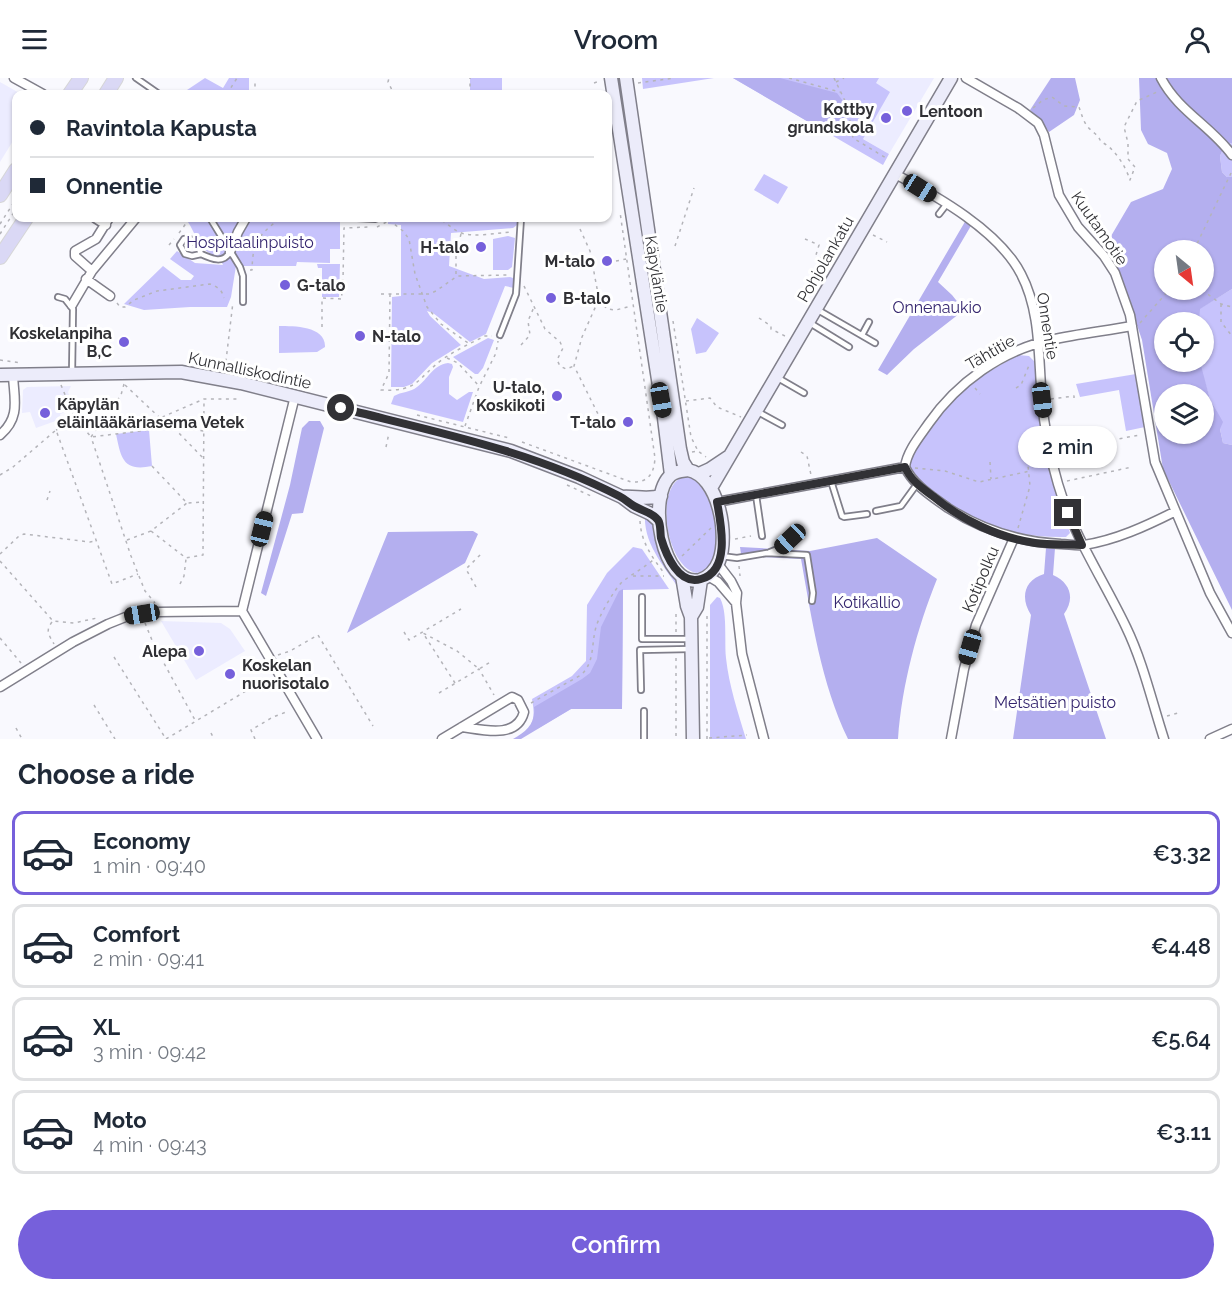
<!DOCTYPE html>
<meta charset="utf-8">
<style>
:root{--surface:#fff;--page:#f2f2f3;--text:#1f2937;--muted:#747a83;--line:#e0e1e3;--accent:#7660db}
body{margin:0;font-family:Raleway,sans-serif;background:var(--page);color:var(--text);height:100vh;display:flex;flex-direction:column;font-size:22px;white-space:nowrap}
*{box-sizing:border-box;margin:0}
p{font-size:20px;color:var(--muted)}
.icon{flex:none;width:33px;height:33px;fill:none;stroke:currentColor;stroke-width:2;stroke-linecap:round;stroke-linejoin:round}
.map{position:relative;height:661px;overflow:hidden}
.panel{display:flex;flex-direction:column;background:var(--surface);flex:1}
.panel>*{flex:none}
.hud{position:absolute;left:12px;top:12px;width:600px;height:132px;border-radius:12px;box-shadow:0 2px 4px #0004;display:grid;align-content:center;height:132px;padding:0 18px;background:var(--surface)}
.needle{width:39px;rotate:151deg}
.buttons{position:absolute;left:1154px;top:162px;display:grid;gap:12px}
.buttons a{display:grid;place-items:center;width:60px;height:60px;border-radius:50%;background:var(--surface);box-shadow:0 2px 4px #0004;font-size:30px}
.end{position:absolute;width:27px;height:27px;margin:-14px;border:8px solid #313135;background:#fff;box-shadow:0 0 0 3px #fff}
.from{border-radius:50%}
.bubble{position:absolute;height:42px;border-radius:21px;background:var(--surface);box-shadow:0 2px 4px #0004;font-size:20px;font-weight:600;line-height:42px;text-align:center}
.car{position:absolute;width:18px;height:36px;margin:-18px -9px;border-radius:8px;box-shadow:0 0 4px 2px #0007;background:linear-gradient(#222 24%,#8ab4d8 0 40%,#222 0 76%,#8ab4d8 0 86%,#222 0)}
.hud b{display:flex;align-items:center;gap:21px;height:57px;font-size:22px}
.hud b+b{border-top:2px solid var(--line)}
.hud i{width:15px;height:15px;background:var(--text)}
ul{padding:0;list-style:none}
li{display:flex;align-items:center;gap:18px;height:84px;margin:0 12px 9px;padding:0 6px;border:3px solid var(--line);border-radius:12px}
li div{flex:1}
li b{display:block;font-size:22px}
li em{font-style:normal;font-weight:600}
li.selected{border-color:var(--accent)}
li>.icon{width:54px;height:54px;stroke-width:1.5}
h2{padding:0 18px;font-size:27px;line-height:72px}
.button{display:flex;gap:12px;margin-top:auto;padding:12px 18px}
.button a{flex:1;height:69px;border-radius:36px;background:var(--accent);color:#fff;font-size:24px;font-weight:600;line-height:69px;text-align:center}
header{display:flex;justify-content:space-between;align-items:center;height:78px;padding:0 18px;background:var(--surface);font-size:27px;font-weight:600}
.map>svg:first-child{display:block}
</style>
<header><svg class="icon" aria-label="menu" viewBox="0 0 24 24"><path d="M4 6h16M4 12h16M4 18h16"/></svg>Vroom<svg class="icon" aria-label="person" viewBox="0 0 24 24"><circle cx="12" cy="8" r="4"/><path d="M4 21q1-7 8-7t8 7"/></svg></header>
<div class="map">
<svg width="1232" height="661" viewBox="0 0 1232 661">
<rect width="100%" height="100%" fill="#f9f9fe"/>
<path fill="#ececff" d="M850,0H934L889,76L855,56Z
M0,4L21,16H16V58L0,84Z
M71,308L68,314L74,331L60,336L61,341L36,350L30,334L22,335L23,312L27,309Z
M161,543L221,545L230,551L245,573L196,602Z"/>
<path fill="#c7c3fc" d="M205,0L223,10L229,0H249V15L181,16Z
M470,0H502V16H470Z
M642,0H714L643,11Z
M733,0H879L876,5L890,14L863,61L889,76L883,87Z
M1232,65V99H1227L1222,94L1220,78L1225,67Z
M764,96L788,109L778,126L754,112Z
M185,140H340V171H330V185L297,184L296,188H236L231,219L227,229H190L144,232L124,226L163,188L181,202H191L194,198L170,181L177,173L195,185L223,187L219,179C196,173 198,156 185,140Z
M388,140H517V147L513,150L451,155L449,188L484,201L510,199L516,201L514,210L505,208L486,256L470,264L433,235L427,233L430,238L461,267L432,285L412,306L404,309H391L392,219L401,218V147L388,146Z
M508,158L515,160L512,189L508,192H493V161Z
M317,186H340L339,219H322V190H318Z
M1232,211V367L1223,365L1216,332L1210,321L1200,288V284H1203V244H1199V231Z
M697,240L719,255L706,274L696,276L691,251Z
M279,248C294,248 326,248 325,269L317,274L279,275Z
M488,260L494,262L483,290L478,296H475L453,279Z
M1018,277L1029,278L1035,284L1040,341L1054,405L1070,455L1066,459C1018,460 976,447 937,417C927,410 918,403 910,392L911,382L914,375L943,331L955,319L979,299Z
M448,285L452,286L453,289L449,299V316L457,322L469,314H473L463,344L391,326L394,318C401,314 411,314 417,309C428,301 433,287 448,285Z
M1136,296L1145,349L1126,353L1119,312L1080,319L1076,306Z
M149,352L152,388C123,394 121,380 116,356Z
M688,398C716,409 731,488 697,495C665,490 652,401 688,398Z
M645,436L652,441L680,501L681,514C666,490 643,467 645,436Z
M633,469L642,471L669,511L623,512L622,631H571L537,651H529C535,640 534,633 532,621L572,598L586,583L587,527L607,495Z
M717,519L720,520C728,535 724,563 726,580C729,608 738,634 746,661H710V527Z"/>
<path fill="#b4afef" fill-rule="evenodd" d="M733,0H780L837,15L843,23L846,41L829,56Z
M1051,0H1075L1080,22L1074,37L1049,54L1040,41L1030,32Z
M1139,0H1232V65L1225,67L1220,78L1222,94L1227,99H1232V211L1200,231L1199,244H1164V284H1200L1210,321L1223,344L1220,351L1223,365L1232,367V532L1163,391L1142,262L1116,185L1104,170L1131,124L1163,111L1172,91L1167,75L1148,66L1141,52ZM1164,172H1203V212H1164ZM1164,316H1203V356H1164Z
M966,142L972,146L938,204L952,217L964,232L914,271L887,297L878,292Z
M309,343H320L324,350L303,435L292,436L266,518L261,515L290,407L302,350Z
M473,453L478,456L465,485L347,555L388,454Z
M877,460L937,501C917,551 902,606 898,661H848C821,605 812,542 801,481L762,479L742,483L740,469L810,473Z
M1046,470H1055L1053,497C1071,505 1075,521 1064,536L1106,661H1013L1031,537C1020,520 1024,502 1044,496Z
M623,511L622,631H571L521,661H513C526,654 536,645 534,629L582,601L590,595L597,581L601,549L619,513Z"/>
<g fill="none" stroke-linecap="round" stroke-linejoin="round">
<g stroke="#807f8a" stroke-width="8">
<path id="lane" d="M136,0L159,16
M939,136L946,127
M210,140L240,189L243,198V224
M357,140L375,141L378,140
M184,161C195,159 198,168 201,176L192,178L185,176L180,167Z
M201,176C212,181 223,186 230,174
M58,219L65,221L73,231L72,296
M818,232L875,265
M810,245L849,269
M500,257L516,216L521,140
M862,257L869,244
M778,300L804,315
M758,334L782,347
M831,403L842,438L844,439L867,436
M756,417L762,458
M876,433L901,428L917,406
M770,474L780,470L800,452
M721,478L737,480L767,475L807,477L813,515L812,523
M642,519V561H691
M641,612L640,572L691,571
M644,633V661"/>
</g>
<g stroke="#807f8a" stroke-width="11">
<path id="street" d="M14,0L43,16
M966,0L1018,30L1038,45L1044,57L1059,117L1078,149L1104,178L1115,195L1130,237L1155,384L1210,515L1232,555
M1161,0C1178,33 1211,48 1232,77
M895,96C937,118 999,153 1021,196C1041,234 1038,279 1042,321C1044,349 1050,379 1058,406C1073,457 1103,501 1126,549C1143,584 1152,624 1164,661
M95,140L106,147
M230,174L238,154L246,140
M92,193L136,140
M86,201L110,218
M72,227L92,193L75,178V173L96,161L109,140
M295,318L242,533L317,661
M0,357C21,339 14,321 13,297
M905,389C913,407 933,419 948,430C982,452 1020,464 1061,466C1068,466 1076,468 1084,467C1116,462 1146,448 1174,434
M905,389C907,373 920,358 929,345C957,305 1002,272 1051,262C1077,256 1105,253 1132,248
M717,424L905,389
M718,486L731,503L737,515L736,525L742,576L764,661
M708,498L718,504L736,525
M0,609L73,564L108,546L128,538L158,534L242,533
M442,661L512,619L518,622L524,634C517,661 484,652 462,649
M951,661L964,591L976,547L1014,460
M1210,661L1232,651"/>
</g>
<g stroke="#807f8a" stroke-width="15">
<path id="secondary" d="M611,0L664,340L671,397
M626,0L680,371L683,384L688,392
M0,297L181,294L241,305L511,373L579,399L622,419L634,428L651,436L659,443
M688,392C719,398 729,458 719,483C716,491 709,499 700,502C662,511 646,418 671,397C676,393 682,393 688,392Z
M699,396L710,391L728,379
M711,410L951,0
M622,419C636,418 647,422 661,418
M682,498L687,528L691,539L693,661
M691,539L697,529L701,502"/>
</g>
<g stroke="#d6d6d7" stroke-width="16">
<path id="primary" d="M70,16L81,0
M106,16L116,0
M0,117L16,92
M0,179L26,140"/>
</g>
<path stroke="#b4b4b9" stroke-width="1.5" stroke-dasharray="3 4.5" stroke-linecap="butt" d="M789,0L840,14
M834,0L847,27L853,60L886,80
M836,4L844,0
M594,5L600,3
M638,5L675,0
M227,16L237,0
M255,16V2
M387,16L392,12L388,4L389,0
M470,16V0
M1033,30L1043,22L1052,19L1064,28L1079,29C1082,37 1084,47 1091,52C1096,57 1098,57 1101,64C1114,69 1126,89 1130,102L1135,89L1128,81V65L1124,49L1137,23L1157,14
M435,140C445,142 450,150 459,154C470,160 498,155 511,154
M389,142L403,153L409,161L415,196L427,229L441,246L468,265
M0,146L16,121
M377,149L394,140
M580,151L590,173L599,221L582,259L574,288L606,352
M179,155L190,140
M0,156L16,131
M461,156L456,176V198L508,197
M873,157L887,164
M805,161L819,167L816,177L828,185
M169,167L174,161
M675,168L694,110
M1194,172L1232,93
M616,183L626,181
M250,192H252C253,161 258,159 280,140
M524,208L545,251L560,264L563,270L557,282L560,288L566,291L574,288
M1202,212L1221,226L1232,229
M381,216H429L436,213L456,199
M390,216L389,295L381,312C419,314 417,300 443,281C456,272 471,265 485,258H492
M599,222L607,231L616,232L631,228
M117,225L120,229H125L134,222L157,213L210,206C218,209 222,212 224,220
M1221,226V244L1232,258
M759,240L771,248V251L785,258
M673,243L691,359L698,373
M1140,245L1169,212
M322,249V220L342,221L341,202H343L344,150L369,149
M521,267L530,257L528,243L534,229
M447,280L458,285L479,308
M0,282L22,285
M225,291L233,224
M124,306L121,317L91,359L131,478L145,513L155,525
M61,307L76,343
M125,307L160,340
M975,310L980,316
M1016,310L1021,307L1030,285
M1051,321L1074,318V320
M686,323L710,320L717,329L741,339
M417,337L509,360
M156,345L204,353
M465,348L479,309L496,275L498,263
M174,350L204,381
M56,352L76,344L82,348L91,359L149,352L160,340L204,321H240
M522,364L631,404C648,405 654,396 655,380L620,134
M1090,366L1140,357
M386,369L389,355
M692,374L698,373L706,379
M801,374L807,378L811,397
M990,384L991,401
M152,388L187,425L204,424
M915,390L945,393L979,404L1030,393
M0,397L13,389L56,352L112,506L138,496
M1067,403L1132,389
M567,407L593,419
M47,422L50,413
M640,443C641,464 652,479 664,495
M1018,450L1030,408L1027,378
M151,453L186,480L203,477L204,321
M735,461L751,458
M127,462L151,453L187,425
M0,476L19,458L24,456L90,464L96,463
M682,478L711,450
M0,483L53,543L74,545L97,540
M739,488L740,498
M633,498H664
M180,506L184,498L186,481
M476,509L466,491L481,476
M52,544C45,553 49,557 54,566
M145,545L154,567L195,642
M404,554L409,562L461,531
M676,554V532
M0,560L21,585
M278,577L290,573L318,557L373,648
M114,579L166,661
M676,580V661
M455,605L423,555L457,573L479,591L492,583
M439,615L479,591L494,617
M531,625L581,597C595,584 591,567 596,549C599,538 614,512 622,504C632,496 644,490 653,482
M94,627L115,661
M1167,638L1178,635
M16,650L22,661
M211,655L214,661
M709,660L747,657
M166,661L266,601L270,605L272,604
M255,661L251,652L273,639L289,633
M707,661V536"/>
<use href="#lane" stroke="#fff" stroke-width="4.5"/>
<use href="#street" stroke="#fff" stroke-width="8"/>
<use href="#secondary" stroke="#ececfa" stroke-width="12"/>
<use href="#primary" stroke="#dad8f5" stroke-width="14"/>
</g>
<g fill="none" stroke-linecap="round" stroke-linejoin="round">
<path stroke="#313135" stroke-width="8" d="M341,330C436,354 532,373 619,418C625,421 629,425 634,428C642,433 652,434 658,442C661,446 660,454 661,460C666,477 679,508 701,501C731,493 721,446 717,424L905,389C911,403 922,410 934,419C962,442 999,460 1035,465C1050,467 1067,466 1082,467L1068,435"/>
</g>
<g fill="#7660db" stroke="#fff" stroke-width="2">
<circle cx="907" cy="33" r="6"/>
<circle cx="886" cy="40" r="6"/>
<circle cx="481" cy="169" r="6"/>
<circle cx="607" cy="183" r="6"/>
<circle cx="285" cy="207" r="6"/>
<circle cx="551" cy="220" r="6"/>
<circle cx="360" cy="258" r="6"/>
<circle cx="124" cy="264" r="6"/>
<circle cx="557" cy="318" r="6"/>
<circle cx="45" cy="335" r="6"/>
<circle cx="628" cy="344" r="6"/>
<circle cx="199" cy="573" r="6"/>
<circle cx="230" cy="596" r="6"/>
</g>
<g text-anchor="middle" stroke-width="6" stroke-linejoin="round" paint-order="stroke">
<g font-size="16" font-weight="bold" fill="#313135" stroke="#fff" text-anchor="end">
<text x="874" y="37">Kottby<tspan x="874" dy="18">grundskola</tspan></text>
<text x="919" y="39" text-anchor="start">Lentoon</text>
<text x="469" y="175">H-talo</text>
<text x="595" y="189">M-talo</text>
<text x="297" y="213" text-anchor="start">G-talo</text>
<text x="563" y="226" text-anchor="start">B-talo</text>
<text x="112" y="261">Koskelanpiha<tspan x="112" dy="18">B,C</tspan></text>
<text x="372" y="264" text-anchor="start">N-talo</text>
<text x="545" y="315">U-talo,<tspan x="545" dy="18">Koskikoti</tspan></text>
<text x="57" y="332" text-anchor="start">Käpylän<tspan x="57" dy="18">eläinlääkäriasema Vetek</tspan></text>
<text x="616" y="350">T-talo</text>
<text x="187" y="579">Alepa</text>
<text x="242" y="593" text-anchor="start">Koskelan<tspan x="242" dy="18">nuorisotalo</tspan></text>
</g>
<g font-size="16" fill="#313135" stroke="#fff">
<text transform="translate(1100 150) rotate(55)" y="6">Kuutamotie</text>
<text transform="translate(825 181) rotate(-60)" y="6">Pohjolankatu</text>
<text transform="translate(657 196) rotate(81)" y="6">Käpyläntie</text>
<text transform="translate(1048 248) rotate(81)" y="6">Onnentie</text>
<text transform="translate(990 274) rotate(-30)" y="6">Tähtitie</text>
<text transform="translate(250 292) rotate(12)" y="6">Kunnalliskodintie</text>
<text transform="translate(980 501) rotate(-67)" y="6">Kotipolku</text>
</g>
<g font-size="16" fill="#34256e" stroke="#fff">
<text x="250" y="170">Hospitaalinpuisto</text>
<text x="937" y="235">Onnenaukio</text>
<text x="867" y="530">Kotikallio</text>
<text x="1055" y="630">Metsätien puisto</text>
</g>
</g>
</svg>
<div class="buttons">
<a><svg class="needle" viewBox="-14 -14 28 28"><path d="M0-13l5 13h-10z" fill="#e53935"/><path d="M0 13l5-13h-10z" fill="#747a83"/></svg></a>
<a><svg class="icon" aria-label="locate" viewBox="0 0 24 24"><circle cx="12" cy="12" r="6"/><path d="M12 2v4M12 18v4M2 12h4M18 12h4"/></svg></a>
<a><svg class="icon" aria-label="layers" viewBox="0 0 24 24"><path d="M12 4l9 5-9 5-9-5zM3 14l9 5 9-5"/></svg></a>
</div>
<i class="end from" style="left:341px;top:330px"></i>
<i class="end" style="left:1068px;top:435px"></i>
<div class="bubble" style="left:1018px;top:348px;width:99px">2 min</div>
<i class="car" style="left:920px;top:110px;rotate:122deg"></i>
<i class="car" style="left:661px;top:322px;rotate:170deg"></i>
<i class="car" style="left:1042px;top:322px;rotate:173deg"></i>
<i class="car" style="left:262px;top:451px;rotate:14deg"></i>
<i class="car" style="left:790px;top:461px;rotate:227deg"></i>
<i class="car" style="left:142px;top:536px;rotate:261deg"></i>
<i class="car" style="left:970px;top:569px;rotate:196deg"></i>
<div class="hud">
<b><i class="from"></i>Ravintola Kapusta</b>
<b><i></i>Onnentie</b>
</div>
</div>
<section class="panel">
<h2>Choose a ride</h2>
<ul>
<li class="selected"><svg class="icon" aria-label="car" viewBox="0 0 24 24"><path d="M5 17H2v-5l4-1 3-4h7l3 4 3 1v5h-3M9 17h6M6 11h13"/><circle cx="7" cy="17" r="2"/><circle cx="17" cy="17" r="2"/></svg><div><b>Economy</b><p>1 min · 09:40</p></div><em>€3.32</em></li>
<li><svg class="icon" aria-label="car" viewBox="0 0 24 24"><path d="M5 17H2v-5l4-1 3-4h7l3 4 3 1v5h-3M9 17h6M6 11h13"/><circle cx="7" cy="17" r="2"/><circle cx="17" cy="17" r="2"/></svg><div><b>Comfort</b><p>2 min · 09:41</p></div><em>€4.48</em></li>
<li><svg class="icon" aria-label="car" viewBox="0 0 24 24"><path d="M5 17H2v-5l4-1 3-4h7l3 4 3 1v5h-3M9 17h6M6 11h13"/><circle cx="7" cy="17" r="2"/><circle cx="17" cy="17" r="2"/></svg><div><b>XL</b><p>3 min · 09:42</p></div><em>€5.64</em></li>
<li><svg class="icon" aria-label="car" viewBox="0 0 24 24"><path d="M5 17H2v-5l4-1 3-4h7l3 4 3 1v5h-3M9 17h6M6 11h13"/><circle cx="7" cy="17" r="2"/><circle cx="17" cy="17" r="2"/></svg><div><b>Moto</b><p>4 min · 09:43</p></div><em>€3.11</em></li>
</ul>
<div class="button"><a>Confirm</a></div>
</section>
